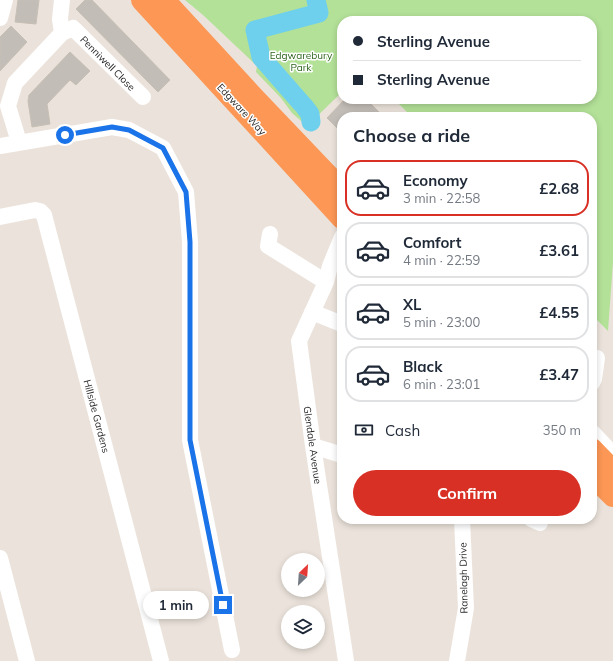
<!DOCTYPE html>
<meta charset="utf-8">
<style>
:root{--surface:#fff;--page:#f6f6f7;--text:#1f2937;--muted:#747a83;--line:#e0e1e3;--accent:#d93025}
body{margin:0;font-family:Mulish,sans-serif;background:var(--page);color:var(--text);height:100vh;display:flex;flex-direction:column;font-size:15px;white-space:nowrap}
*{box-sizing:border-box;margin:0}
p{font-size:13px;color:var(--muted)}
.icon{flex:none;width:22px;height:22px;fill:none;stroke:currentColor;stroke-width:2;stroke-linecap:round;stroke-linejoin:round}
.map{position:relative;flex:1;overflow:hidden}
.drawer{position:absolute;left:337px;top:112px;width:260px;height:412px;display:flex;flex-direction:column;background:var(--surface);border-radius:16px;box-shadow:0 2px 6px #0003}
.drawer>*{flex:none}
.top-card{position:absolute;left:337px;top:16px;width:260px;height:88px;border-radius:16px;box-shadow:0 2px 6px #0003;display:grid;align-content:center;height:88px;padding:0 16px;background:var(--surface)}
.needle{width:26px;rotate:25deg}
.fabs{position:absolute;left:281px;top:553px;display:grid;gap:8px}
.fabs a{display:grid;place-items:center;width:44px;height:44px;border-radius:50%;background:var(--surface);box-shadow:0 2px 6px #0003;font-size:20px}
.end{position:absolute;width:18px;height:18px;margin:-9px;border:5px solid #1a73e8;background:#fff;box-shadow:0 0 0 2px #fff}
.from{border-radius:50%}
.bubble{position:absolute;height:28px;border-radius:14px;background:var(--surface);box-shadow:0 2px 6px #0003;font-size:13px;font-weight:700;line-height:28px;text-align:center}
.top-card b{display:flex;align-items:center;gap:14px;height:38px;font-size:15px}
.top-card b+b{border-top:1px solid var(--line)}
.top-card i{width:10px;height:10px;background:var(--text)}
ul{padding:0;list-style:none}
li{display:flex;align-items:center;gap:12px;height:56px;margin:0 8px 6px;padding:0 8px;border:2px solid var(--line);border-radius:16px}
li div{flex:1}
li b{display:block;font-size:15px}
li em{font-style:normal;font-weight:700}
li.selected{border-color:var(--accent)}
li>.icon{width:36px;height:36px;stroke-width:1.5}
h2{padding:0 16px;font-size:18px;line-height:48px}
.pay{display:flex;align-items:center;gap:10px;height:44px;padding:0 16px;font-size:15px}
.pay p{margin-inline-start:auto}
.button{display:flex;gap:8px;margin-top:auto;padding:8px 16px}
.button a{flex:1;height:46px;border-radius:24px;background:var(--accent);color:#fff;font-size:16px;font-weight:700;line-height:46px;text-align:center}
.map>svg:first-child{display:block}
</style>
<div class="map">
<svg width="613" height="661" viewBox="0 0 613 661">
<rect width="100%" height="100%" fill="#ebe3db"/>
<path fill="#b3e198" d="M185,0H613V262L608,331L592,315V117H412L394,99H592V21H342V92L307,126L292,113L281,98L256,72L257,66L203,15Z"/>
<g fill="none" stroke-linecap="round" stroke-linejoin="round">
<path stroke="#6ed0ec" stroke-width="19" d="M302,104L261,57L255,30L319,13L316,0
M304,106L310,114L311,122"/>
</g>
<path fill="#c3bdb7" stroke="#c6bfb5" d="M18,0H39L36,24L15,22Z
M85,0H92L170,80L158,92L76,9Z
M11,26L27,42L0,71V37Z
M70,52L90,71L76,85L70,80L47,104L50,124L32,127L28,101L29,95Z
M345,99H366L379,112L374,117H342V133L327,118Z"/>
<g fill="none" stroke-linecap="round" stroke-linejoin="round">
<path stroke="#fff" stroke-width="16" d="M0,18L5,0
M62,33L60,19L62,0
M19,142L8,106L15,83L62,33L73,28L143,97
M0,146L112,127L129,130L163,148L186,192L190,242V440L232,650
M0,217L35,210L40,211L44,215L161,661
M270,234L268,246L326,282
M342,237L330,266L326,282L299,341L313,446L346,661
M312,312L342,324
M592,383L594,379L597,358
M592,432L613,454
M313,446L342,455
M531,519L540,523
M0,558L27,661
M457,661L466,608L462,519"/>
<path stroke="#fc9755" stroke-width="22" d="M142,0L342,218
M164,0L255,99L342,190
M592,449L613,471
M592,475L613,496"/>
</g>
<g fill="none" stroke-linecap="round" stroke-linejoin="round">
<path stroke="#1a73e8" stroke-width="5" d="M65,135L112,127L129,130L163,148L186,192L190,242V440L223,605"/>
</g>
<g text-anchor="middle" stroke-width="3" stroke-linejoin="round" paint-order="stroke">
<g font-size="10" fill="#2d641b" stroke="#fff">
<text x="301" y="59">Edgwarebury<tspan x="301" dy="12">Park</tspan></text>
</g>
<g font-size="10" fill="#292929" stroke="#fff">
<text transform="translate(108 63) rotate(45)" y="4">Penniwell Close</text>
<text transform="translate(242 109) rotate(47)" y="4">Edgware Way</text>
<text transform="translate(97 416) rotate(75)" y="4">Hillside Gardens</text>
<text transform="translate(313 445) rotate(82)" y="4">Glendale Avenue</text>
<text transform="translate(463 578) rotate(-91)" y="4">Ranelagh Drive</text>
</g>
</g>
</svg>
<div class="fabs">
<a><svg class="needle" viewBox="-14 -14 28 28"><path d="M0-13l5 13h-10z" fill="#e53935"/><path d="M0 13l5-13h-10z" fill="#747a83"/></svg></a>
<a><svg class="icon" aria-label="layers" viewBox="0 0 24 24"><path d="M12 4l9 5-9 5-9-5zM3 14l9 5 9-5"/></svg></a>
</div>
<i class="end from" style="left:65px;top:135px"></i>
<i class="end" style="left:223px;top:605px"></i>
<div class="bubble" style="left:143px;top:591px;width:66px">1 min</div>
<div class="top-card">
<b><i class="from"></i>Sterling Avenue</b>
<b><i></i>Sterling Avenue</b>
</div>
<section class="drawer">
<h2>Choose a ride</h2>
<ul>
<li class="selected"><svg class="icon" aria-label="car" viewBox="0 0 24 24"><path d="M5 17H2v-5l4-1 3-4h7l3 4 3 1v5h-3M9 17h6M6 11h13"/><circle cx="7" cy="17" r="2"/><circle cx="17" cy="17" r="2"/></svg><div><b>Economy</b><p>3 min · 22:58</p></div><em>£2.68</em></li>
<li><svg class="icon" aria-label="car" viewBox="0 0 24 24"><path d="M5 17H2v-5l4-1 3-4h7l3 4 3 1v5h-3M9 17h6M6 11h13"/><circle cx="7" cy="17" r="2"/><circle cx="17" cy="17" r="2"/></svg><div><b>Comfort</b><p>4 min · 22:59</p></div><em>£3.61</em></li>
<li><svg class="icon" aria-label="car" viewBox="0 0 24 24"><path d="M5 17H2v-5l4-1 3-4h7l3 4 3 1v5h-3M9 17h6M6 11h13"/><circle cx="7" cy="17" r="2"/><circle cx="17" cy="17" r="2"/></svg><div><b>XL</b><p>5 min · 23:00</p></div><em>£4.55</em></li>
<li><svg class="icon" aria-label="car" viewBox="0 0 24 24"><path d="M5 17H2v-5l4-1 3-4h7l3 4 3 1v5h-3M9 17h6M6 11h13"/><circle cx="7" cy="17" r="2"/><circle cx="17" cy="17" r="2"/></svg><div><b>Black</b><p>6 min · 23:01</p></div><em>£3.47</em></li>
</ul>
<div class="pay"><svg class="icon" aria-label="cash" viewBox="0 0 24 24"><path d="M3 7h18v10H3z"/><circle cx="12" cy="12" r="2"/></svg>Cash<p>350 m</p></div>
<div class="button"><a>Confirm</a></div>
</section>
</div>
